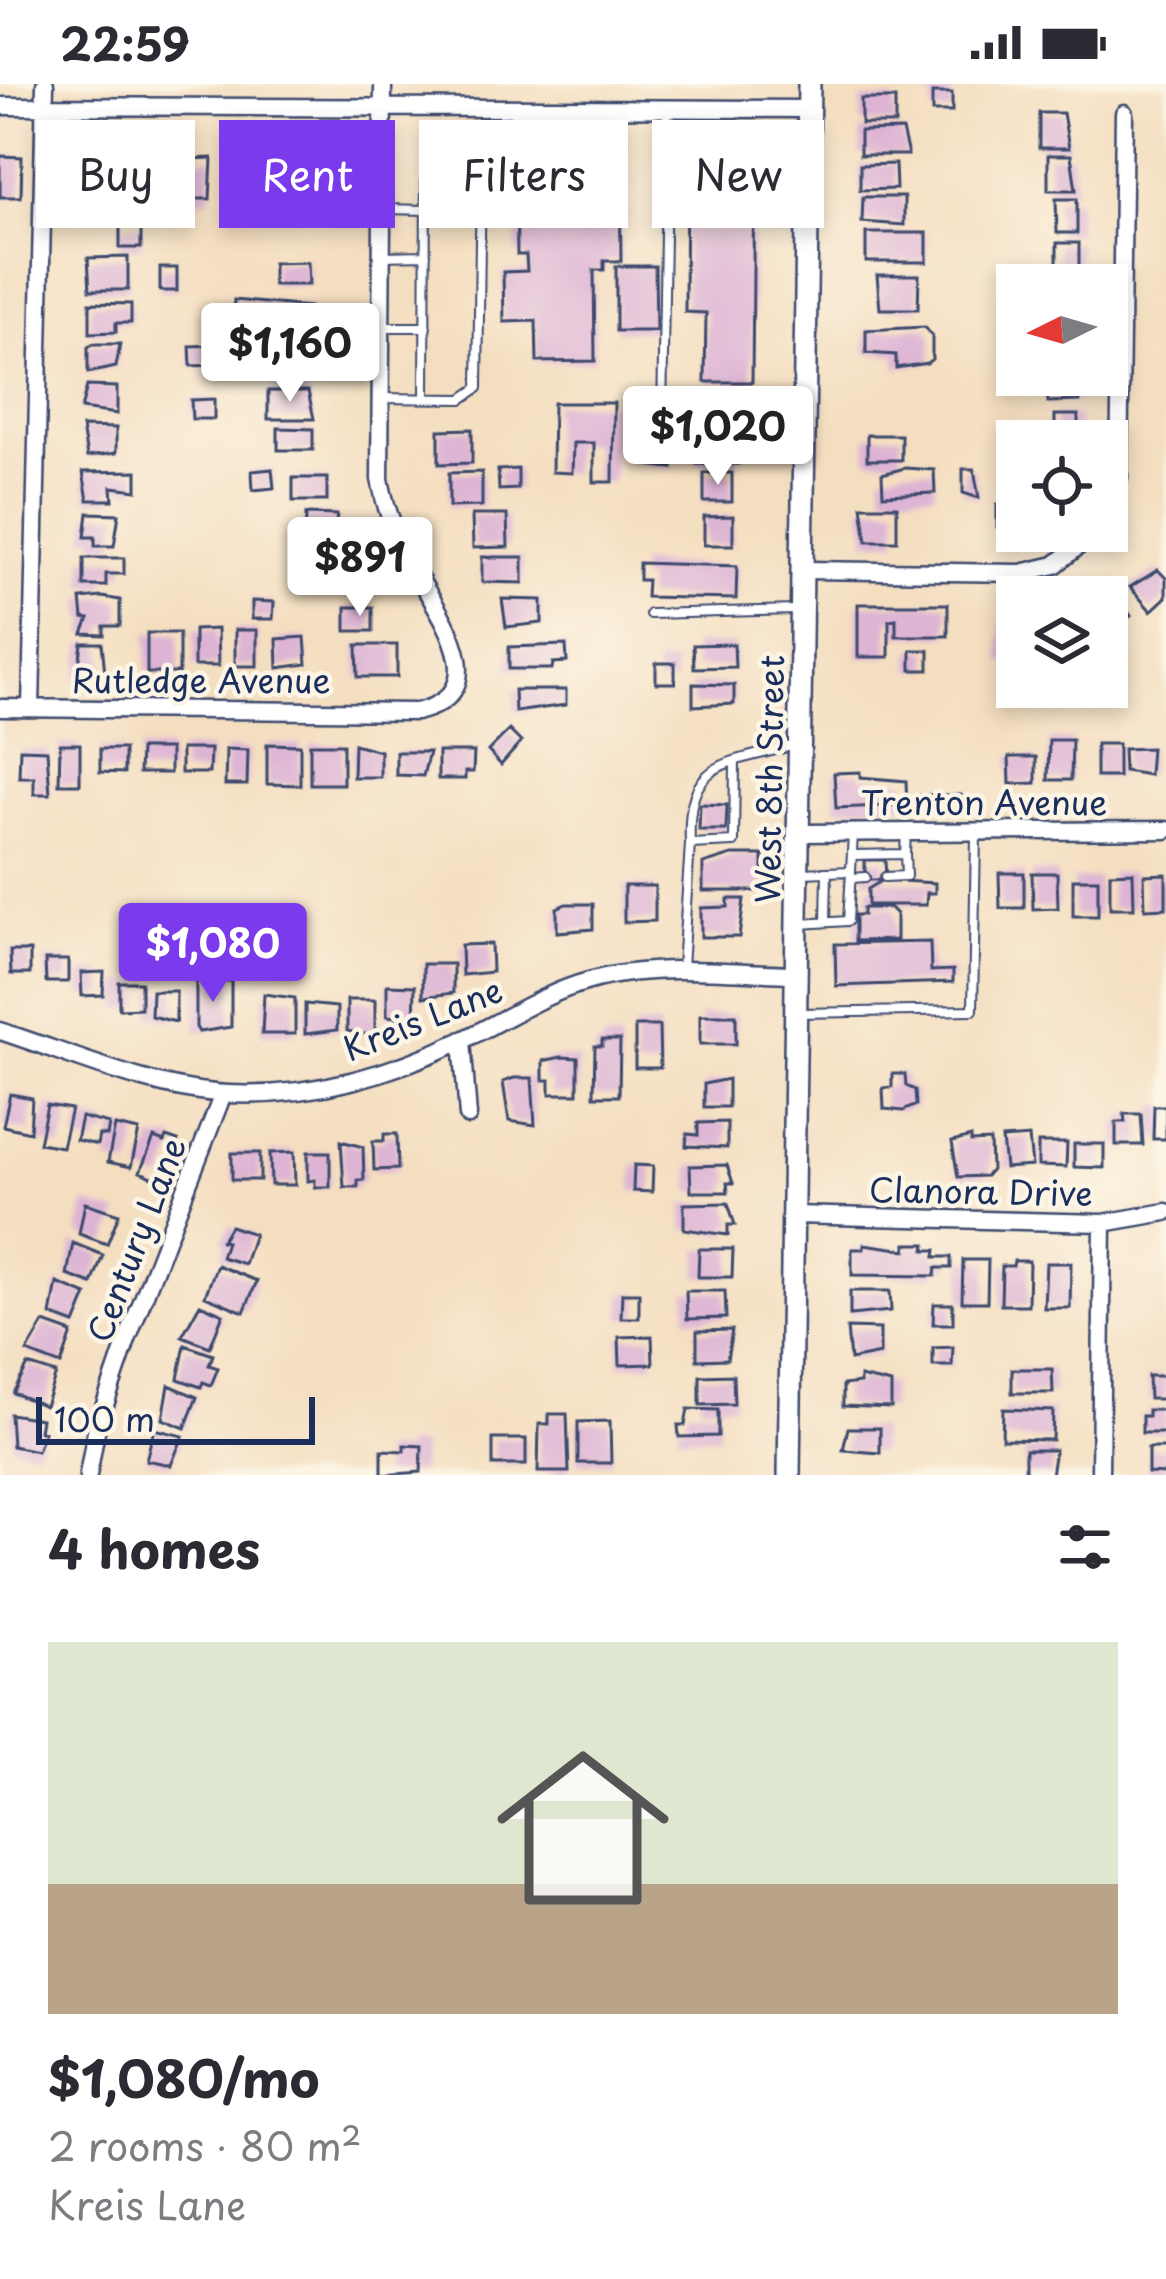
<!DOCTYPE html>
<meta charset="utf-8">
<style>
body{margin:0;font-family:"Playpen Sans",sans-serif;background:#f7f7f7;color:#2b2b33;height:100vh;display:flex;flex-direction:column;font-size:45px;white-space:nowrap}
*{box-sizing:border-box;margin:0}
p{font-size:39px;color:#7c7c81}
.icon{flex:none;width:66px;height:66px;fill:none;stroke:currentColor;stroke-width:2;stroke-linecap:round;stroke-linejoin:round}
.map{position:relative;height:1391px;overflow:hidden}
.panel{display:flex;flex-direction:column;background:#fff;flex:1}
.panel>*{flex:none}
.top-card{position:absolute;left:36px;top:36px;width:1095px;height:108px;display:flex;gap:24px}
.needle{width:78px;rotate:265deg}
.fabs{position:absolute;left:996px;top:180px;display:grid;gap:24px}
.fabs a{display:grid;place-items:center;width:132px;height:132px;border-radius:0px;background:#fff;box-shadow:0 6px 18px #0003;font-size:60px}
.scale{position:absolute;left:36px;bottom:30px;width:279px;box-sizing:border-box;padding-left:12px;border:6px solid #1b2f5e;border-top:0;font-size:33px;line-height:42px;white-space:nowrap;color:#1b2f5e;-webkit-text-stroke:9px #fcf5e5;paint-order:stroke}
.price{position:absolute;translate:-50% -102px;padding:0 27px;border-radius:12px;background:#fff;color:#222;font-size:39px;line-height:78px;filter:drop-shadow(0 3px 6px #0008)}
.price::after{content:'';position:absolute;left:50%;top:72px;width:36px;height:27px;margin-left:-18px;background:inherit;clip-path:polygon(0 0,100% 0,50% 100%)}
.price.selected{background:#7c3aed;color:#fff}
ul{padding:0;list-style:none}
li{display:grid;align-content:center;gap:24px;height:636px;padding:0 48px}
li+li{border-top:3px solid #e1e1e2}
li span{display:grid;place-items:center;height:372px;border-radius:0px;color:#555}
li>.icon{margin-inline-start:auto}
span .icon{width:216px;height:216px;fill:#fffc;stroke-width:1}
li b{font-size:51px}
h2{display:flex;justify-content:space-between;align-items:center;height:144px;padding:0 48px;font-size:51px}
.chip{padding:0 42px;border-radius:0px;background:#fff;box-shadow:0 6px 18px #0003;font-size:42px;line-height:108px}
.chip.selected{background:#7c3aed;color:#fff}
.status{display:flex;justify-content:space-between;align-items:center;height:84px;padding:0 60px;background:#fff;direction:ltr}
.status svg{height:33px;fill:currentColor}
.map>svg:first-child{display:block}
.building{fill:#ddb4d4}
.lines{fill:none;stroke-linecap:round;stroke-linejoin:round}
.service-casing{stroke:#3c496d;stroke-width:12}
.minor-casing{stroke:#3c496d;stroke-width:21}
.tertiary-casing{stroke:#3c496d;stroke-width:26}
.service{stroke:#fff;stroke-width:8}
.minor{stroke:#fff;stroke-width:16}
.tertiary{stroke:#fff;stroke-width:21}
.labels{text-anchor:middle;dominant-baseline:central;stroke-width:9;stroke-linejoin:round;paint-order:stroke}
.street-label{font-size:33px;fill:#1b2f5e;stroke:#fcf5e5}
</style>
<div class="status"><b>22:59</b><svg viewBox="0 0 49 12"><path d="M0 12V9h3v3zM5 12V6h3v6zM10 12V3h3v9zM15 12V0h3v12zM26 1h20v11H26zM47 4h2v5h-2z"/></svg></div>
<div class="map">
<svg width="1166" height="1391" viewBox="0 0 1166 1391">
<rect width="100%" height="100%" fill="#fcf5e5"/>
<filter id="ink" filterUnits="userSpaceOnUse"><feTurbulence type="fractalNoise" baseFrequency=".00833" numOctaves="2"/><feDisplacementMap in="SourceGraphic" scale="24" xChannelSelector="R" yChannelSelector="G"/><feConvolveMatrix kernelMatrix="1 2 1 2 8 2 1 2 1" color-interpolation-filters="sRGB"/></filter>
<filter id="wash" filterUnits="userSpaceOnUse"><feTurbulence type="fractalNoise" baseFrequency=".004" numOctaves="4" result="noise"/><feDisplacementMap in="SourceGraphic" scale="48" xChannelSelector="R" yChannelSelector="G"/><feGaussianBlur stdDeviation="2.7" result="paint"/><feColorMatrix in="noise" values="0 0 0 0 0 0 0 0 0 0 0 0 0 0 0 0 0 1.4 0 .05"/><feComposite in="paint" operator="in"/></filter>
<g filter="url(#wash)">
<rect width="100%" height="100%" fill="#f4dec0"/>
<g id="blocks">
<!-- building -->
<path class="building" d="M 932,9 L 952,9 L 952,28 L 932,28 Z
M 861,15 L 895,15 L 895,40 L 861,40 Z
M 1039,29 L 1063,29 L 1069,64 L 1039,64 Z
M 902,46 L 908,71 L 860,71 L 860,47 Z
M 64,71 L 102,71 L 103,113 L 85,113 L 85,122 L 65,122 Z
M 291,71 L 291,78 L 302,78 L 301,116 L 274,109 L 276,72 Z
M 1048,71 L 1071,71 L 1076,106 L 1048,106 Z
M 0,72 L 22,73 L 21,113 L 0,113 Z
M 322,73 L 344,74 L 345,111 L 321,110 Z
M 212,74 L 210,115 L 191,115 L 187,75 Z
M 686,74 L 754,75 L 752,298 L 705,298 L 706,229 L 685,228 Z
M 234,75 L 257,75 L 257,112 L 232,112 Z
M 151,76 L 175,76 L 172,123 L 157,123 Z
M 107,77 L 126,77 L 127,106 L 108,107 Z
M 895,80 L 896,105 L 860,106 L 860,81 Z
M 620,83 L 621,177 L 604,177 L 604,186 L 594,186 L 595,277 L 537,278 L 536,237 L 504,238 L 503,188 L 527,187 L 526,171 L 517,171 L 516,84 Z
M 863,113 L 904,113 L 904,141 L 862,138 Z
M 1056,115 L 1077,115 L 1077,149 L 1057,149 Z
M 120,142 L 141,142 L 141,164 L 120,164 Z
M 866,149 L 927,149 L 927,178 L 866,178 Z
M 1057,159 L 1079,159 L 1079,189 L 1057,189 Z
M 128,173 L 128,206 L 90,206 L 88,174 Z
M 308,178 L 309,201 L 273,201 L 273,179 Z
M 616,182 L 655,182 L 656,247 L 616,247 Z
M 160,184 L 177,184 L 177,207 L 160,207 Z
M 877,191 L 919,191 L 918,225 L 880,225 Z
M 234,216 L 309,223 L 314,250 L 271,250 L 271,235 L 233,235 Z
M 90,219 L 131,220 L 131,239 L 116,239 L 116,248 L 90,249 Z
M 925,243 L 932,252 L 932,275 L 927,279 L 896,284 L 896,271 L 866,269 L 866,246 Z
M 93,260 L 120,260 L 116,283 L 88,289 L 88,263 Z
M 216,261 L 216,281 L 191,282 L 190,262 Z
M 307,263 L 314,291 L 269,291 L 268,264 Z
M 1055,291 L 1080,291 L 1080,317 L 1048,318 L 1047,306 L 1056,306 Z
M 87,302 L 117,303 L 117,330 L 81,325 Z
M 268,307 L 308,307 L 314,335 L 268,335 Z
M 214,315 L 214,335 L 192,335 L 191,316 Z
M 553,319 L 614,319 L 613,398 L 594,398 L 594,359 L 573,359 L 572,389 L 552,388 Z
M 1055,331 L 1078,331 L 1078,357 L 1055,357 Z
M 82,343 L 116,344 L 116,369 L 87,373 Z
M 278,344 L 313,345 L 313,366 L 278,366 Z
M 472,345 L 472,379 L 439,380 L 439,346 Z
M 697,347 L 738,347 L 738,380 L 697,380 Z
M 867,351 L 901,351 L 901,376 L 867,376 Z
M 672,366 L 673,384 L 645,381 L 645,368 Z
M 905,384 L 934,386 L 935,409 L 883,411 L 882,390 Z
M 272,385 L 274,404 L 253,406 L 252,387 Z
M 518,385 L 518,405 L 499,406 L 498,386 Z
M 963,385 L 974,385 L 979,414 L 963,409 Z
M 137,387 L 137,406 L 112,403 L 113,416 L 88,416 L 83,388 Z
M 482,388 L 482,422 L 449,423 L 449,389 Z
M 704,389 L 732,389 L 732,418 L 704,418 Z
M 293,394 L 327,394 L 327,417 L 293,417 Z
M 997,420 L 1017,420 L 1017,443 L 997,443 Z
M 862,422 L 897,422 L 897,457 L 867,457 Z
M 88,429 L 119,430 L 114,462 L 95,462 L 95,453 L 85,453 Z
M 306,430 L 337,431 L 331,465 L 305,465 Z
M 472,431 L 507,431 L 508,463 L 473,464 Z
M 733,432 L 733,461 L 704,461 L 704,433 Z
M 482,473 L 523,473 L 523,499 L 482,498 Z
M 84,474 L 124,474 L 124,490 L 106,490 L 106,502 L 84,502 Z
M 347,479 L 347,503 L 320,503 L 321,480 Z
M 639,479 L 737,482 L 736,515 L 646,513 L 647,496 L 639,496 Z
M 1158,486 L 1166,494 L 1166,513 L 1151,527 L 1130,503 Z
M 102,513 L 120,516 L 120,542 L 104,542 L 104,551 L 83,550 L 89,535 L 83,534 L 81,515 Z
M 1118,514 L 1131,532 L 1109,548 L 1107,521 Z
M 502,515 L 542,516 L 542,539 L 506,543 Z
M 252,517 L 274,518 L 273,535 L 252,535 Z
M 858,520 L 948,520 L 948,552 L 896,552 L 896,535 L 889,536 L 889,573 L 858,573 Z
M 346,523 L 373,523 L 373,547 L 346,547 Z
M 1001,533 L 1017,537 L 1017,577 L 1000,577 Z
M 217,545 L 218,582 L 194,582 L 194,546 Z
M 235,546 L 257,546 L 257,582 L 235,582 Z
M 147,549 L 179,549 L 179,589 L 147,589 Z
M 305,553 L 307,580 L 278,584 L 277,555 Z
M 82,559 L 102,559 L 106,599 L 77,598 Z
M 734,560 L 735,583 L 694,584 L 693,561 Z
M 357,561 L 397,561 L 397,593 L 358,593 Z
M 566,561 L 567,578 L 553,579 L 552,585 L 509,585 L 509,563 Z
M 911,566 L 929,566 L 929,586 L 911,586 Z
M 656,579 L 675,579 L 675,599 L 656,599 Z
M 693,600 L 734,601 L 734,620 L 693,622 Z
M 514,606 L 566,606 L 566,621 L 515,628 Z
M 509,646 L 521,658 L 501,681 L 488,667 Z
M 1049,656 L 1072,656 L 1071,696 L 1048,696 Z
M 60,660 L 80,660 L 80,700 L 59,700 Z
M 267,660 L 300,661 L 300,701 L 267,700 Z
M 310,660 L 343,660 L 343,700 L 310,700 Z
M 354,660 L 380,667 L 380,693 L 353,693 Z
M 1096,660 L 1118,660 L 1118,693 L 1096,693 Z
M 1151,664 L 1149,691 L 1124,687 L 1123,665 Z
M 20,665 L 47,666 L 50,710 L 34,710 L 34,693 L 19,693 Z
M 100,665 L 124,665 L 124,689 L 100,688 Z
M 140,665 L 170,665 L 170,689 L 139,689 Z
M 181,665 L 210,665 L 209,689 L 181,689 Z
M 226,665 L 248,666 L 247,701 L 225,701 Z
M 396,668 L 429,668 L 423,692 L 396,691 Z
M 438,668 L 474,668 L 473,688 L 465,688 L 465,695 L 438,695 Z
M 1009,673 L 1036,673 L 1036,699 L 1010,700 Z
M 860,688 L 860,693 L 906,697 L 907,721 L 836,724 L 834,689 Z
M 920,711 L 961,711 L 961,721 L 920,721 Z
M 700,720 L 727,721 L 726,746 L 699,746 Z
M 732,771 L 763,771 L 763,807 L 703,807 L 703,780 Z
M 865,776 L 885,776 L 886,796 L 865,796 Z
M 1133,788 L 1134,824 L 1110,824 L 1110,789 Z
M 999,789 L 1024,789 L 1024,824 L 1000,824 Z
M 1032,789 L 1057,789 L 1058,824 L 1033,825 Z
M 1166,790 L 1166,824 L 1145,825 L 1144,791 Z
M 1073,795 L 1098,795 L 1098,832 L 1073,832 Z
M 883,796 L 935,799 L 935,809 L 927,809 L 926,821 L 868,821 L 868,805 Z
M 624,802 L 655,802 L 655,837 L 624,838 Z
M 728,815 L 744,815 L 739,853 L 701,853 L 701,824 L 728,823 Z
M 566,820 L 593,820 L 593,845 L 557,848 L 557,824 Z
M 863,824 L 890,824 L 896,830 L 896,856 L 855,857 L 855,831 L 863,831 Z
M 930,858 L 931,887 L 953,886 L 953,898 L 836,902 L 835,860 Z
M 491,860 L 492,888 L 462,891 L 461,861 Z
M 10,867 L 30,867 L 30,890 L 11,890 Z
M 45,876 L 68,876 L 68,898 L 46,898 Z
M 423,880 L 453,880 L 453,909 L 423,913 Z
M 104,888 L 103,911 L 82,912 L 81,889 Z
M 196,897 L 231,897 L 231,943 L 199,948 L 196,943 Z
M 119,898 L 141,898 L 141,924 L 119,925 Z
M 387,901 L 415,902 L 414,935 L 387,932 Z
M 152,907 L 176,907 L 176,938 L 151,932 Z
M 264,910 L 295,914 L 295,950 L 262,950 Z
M 347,916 L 375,916 L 375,952 L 347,947 Z
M 305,920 L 337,923 L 337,946 L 305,950 Z
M 700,931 L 736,931 L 736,960 L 700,960 Z
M 635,942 L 659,942 L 660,984 L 635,984 Z
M 602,956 L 620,956 L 619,1012 L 594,1012 L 595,962 L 602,962 Z
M 561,973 L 578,974 L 578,1010 L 550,1010 L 550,996 L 543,996 L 543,977 Z
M 892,990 L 905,990 L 906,1002 L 915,1006 L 916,1021 L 903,1027 L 884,1025 L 883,1004 L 892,1003 Z
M 514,994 L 532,994 L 535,1041 L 509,1037 L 503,998 Z
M 728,995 L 728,1023 L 704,1023 L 704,1000 Z
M 10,1010 L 32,1014 L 30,1048 L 3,1042 Z
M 47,1021 L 71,1025 L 62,1063 L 39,1059 Z
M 1154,1022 L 1166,1022 L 1166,1055 L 1153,1055 Z
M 1124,1030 L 1141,1030 L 1143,1061 L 1116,1061 L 1116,1038 L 1125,1038 Z
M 81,1033 L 109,1040 L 107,1052 L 99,1051 L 97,1061 L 76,1056 Z
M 727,1038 L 727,1064 L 686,1062 L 687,1050 L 698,1051 L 698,1039 Z
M 115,1042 L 139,1047 L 131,1083 L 108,1078 Z
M 384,1050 L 397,1050 L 398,1085 L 374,1086 L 373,1057 L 384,1057 Z
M 166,1053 L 178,1057 L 162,1097 L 140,1088 L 154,1054 L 164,1058 Z
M 971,1053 L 971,1058 L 990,1057 L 991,1086 L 986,1092 L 958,1093 L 952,1058 Z
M 1029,1053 L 1032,1082 L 1005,1084 L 1002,1055 Z
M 341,1057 L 363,1063 L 364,1096 L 358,1096 L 358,1103 L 344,1103 Z
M 1038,1059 L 1067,1059 L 1066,1083 L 1038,1082 Z
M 1074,1060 L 1104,1060 L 1104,1084 L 1074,1083 Z
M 294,1068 L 295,1101 L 271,1101 L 270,1069 Z
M 308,1068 L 330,1068 L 330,1103 L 315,1103 L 315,1096 L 308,1097 Z
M 232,1069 L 260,1069 L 260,1096 L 232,1096 Z
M 634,1081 L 653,1082 L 652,1108 L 633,1107 Z
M 727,1081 L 733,1099 L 727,1099 L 728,1108 L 691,1108 L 690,1082 Z
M 85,1119 L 119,1130 L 107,1160 L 79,1150 Z
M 728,1119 L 735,1141 L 728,1141 L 728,1151 L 684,1145 L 684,1120 Z
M 230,1142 L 254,1150 L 244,1180 L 221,1173 L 226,1158 L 221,1157 Z
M 73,1159 L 103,1171 L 92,1200 L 67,1191 Z
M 864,1160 L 906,1166 L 906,1160 L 926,1160 L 925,1166 L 936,1166 L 935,1173 L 951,1173 L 951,1184 L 936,1184 L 935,1192 L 852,1191 L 852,1165 L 864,1165 Z
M 699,1165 L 733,1165 L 732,1193 L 698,1193 Z
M 963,1176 L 988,1176 L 987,1218 L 962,1218 Z
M 1014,1177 L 1029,1177 L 1028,1221 L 1001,1221 L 1002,1182 L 1013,1182 Z
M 1046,1179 L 1071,1179 L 1070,1224 L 1044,1224 Z
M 217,1181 L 257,1197 L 244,1228 L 205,1212 Z
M 57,1199 L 87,1211 L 75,1240 L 51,1231 Z
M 686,1207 L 725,1207 L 726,1234 L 687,1235 Z
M 850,1207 L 890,1207 L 891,1227 L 850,1231 Z
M 622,1209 L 639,1209 L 639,1234 L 621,1234 Z
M 200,1220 L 223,1230 L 210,1263 L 182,1252 Z
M 934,1220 L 953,1220 L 953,1240 L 933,1240 Z
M 44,1239 L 72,1249 L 61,1281 L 27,1268 Z
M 847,1244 L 880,1245 L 880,1270 L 850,1276 Z
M 732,1246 L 727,1275 L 697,1276 L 697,1247 Z
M 652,1252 L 653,1280 L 620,1281 L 619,1253 Z
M 185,1261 L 213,1271 L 209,1281 L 218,1284 L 211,1301 L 203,1298 L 201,1303 L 178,1295 Z
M 953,1263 L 952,1282 L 933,1282 L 933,1264 Z
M 28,1281 L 56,1290 L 45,1322 L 13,1309 Z
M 1012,1285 L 1052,1285 L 1053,1309 L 1012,1309 Z
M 733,1291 L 734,1320 L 700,1321 L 700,1292 Z
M 1148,1292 L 1166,1292 L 1166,1315 L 1149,1315 Z
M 860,1293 L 891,1300 L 891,1324 L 843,1322 L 843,1301 L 860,1299 Z
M 169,1301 L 197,1313 L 185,1344 L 163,1335 Z
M 688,1325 L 718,1326 L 718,1352 L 679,1353 L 678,1341 L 685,1341 Z
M 1003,1325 L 1053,1327 L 1052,1356 L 1002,1355 Z
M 1148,1326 L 1166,1326 L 1166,1349 L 1142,1349 L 1142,1332 L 1148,1332 Z
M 10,1330 L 41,1335 L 39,1347 L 44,1348 L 37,1367 L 12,1362 Z
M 549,1330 L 567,1330 L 569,1388 L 538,1388 L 539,1340 L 549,1340 Z
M 610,1337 L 611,1379 L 578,1379 L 578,1338 Z
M 848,1344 L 880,1344 L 880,1369 L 843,1366 Z
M 154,1345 L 183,1352 L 171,1381 L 146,1376 Z
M 493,1355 L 526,1355 L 526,1381 L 493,1381 Z
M 404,1361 L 422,1362 L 421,1388 L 382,1391 L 382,1366 L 404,1367 Z
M 1148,1364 L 1166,1364 L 1166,1390 L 1148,1389 Z
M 1025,1366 L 1055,1366 L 1051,1391 L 1025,1391 Z"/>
</g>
</g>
<g filter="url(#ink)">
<use href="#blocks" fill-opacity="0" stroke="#3c496d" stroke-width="3"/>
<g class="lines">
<!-- service casing -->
<g class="service-casing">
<path id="service" d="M 667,26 L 662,334 L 801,334
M 386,125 L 426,126
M 381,172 L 426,171
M 379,243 L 426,243
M 378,314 L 462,315 L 478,304 L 481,82 L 472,71 L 433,73 L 426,92 L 425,314
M 650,530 L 797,526
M 735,678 L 734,758 L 690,760 C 686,674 724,681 795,661
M 852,771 L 905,770 L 906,748
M 802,789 L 851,787 L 853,749
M 885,793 L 906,792 L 905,770
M 853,794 L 865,793
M 826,838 L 827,788
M 800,840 L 848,837 L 851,787
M 682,884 L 690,760
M 798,929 L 973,926 L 976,750"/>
</g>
<!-- minor casing -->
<g class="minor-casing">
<path id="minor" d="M 0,22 L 809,25
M 1107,432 L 1119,393 L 1124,29
M 805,486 L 1021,489 L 1055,481 L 1097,447
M 0,624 L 416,628 C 506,607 430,518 408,475 C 395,450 385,423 380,395 L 383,0
M 31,624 L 45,0
M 802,749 L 1166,746
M 0,947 C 72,970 151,1006 228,1010 C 310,1014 392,990 465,955 C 506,935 545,909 589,897 C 654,878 731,889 798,890
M 462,956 L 468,1032
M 794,1131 L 1103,1139 L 1166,1128
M 88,1391 L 96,1347 L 127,1256 L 223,1010
M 1100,1391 L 1103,1139"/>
</g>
<!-- tertiary casing -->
<g class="tertiary-casing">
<path id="tertiary" d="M 789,1391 L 809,0"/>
</g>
<!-- service -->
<use href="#service" class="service"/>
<!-- minor -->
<use href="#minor" class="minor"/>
<!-- tertiary -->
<use href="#tertiary" class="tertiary"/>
</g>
</g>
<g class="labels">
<!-- street labels -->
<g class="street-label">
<text x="201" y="595">Rutledge Avenue</text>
<text transform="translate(768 695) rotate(-89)">West 8th Street</text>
<text x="984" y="717">Trenton Avenue</text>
<text transform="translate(422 934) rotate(-22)">Kreis Lane</text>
<text transform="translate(981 1106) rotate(1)">Clanora Drive</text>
<text transform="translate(135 1155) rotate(-69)">Century Lane</text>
</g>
</g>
</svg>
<div class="fabs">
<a><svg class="needle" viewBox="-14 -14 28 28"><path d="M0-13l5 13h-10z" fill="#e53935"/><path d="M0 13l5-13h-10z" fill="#7c7c81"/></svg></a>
<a><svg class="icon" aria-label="locate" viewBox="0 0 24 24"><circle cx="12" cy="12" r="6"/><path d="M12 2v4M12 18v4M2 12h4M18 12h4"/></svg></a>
<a><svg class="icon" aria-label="layers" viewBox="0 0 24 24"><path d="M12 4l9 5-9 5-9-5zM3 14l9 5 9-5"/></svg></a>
</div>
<div class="scale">100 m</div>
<b class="price" style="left:290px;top:321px">$1,160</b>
<b class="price" style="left:718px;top:404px">$1,020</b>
<b class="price" style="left:360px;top:535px">$891</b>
<b class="price selected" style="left:213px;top:921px">$1,080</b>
<div class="top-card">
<a class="chip">Buy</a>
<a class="chip selected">Rent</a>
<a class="chip">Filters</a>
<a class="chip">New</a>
</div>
</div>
<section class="panel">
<h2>4 homes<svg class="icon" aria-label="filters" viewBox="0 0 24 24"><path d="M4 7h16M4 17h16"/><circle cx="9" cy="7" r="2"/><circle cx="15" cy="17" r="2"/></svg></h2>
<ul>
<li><span style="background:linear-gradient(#dfe7d0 65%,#b9a48a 0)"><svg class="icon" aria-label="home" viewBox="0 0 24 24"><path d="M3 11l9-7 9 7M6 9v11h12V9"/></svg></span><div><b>$1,080/mo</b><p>2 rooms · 80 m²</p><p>Kreis Lane</p></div></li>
</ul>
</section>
